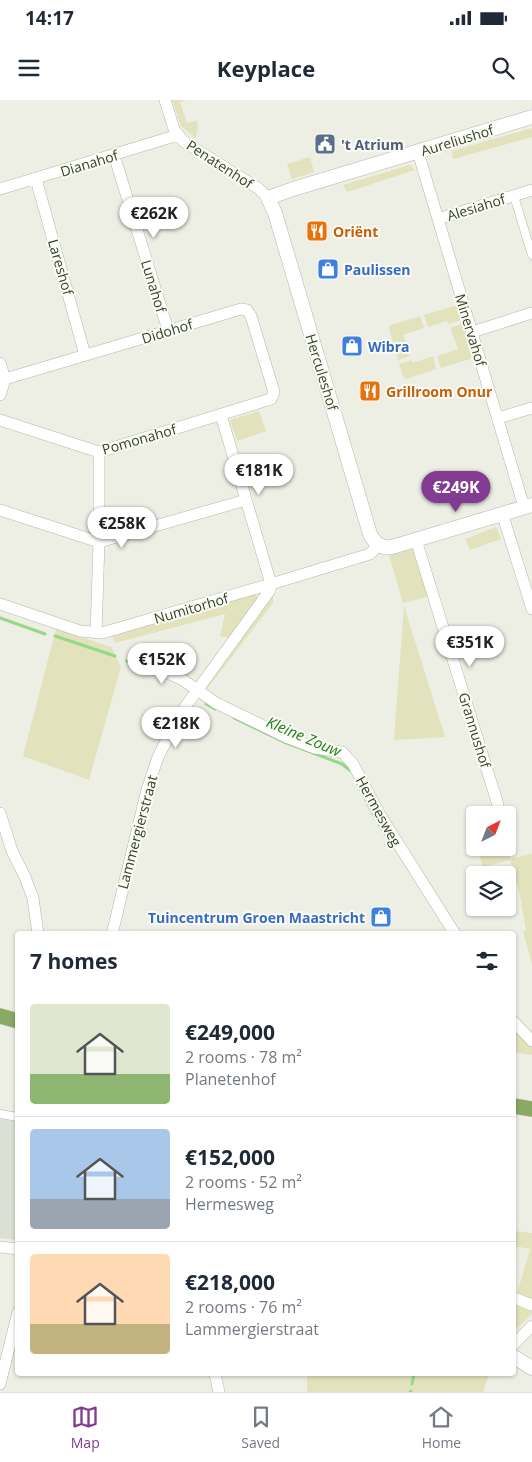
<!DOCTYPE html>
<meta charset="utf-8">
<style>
body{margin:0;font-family:"Open Sans",sans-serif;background:#f6f6f7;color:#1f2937;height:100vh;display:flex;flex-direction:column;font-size:19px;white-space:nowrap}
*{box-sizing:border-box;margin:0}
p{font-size:16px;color:#747a83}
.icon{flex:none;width:28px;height:28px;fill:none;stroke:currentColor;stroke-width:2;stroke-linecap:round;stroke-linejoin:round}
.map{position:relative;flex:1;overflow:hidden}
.side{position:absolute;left:15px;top:831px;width:501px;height:445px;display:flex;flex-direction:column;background:#fff;border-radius:5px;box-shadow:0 1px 4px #0004}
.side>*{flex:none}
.needle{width:32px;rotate:42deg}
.controls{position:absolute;left:466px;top:706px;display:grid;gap:10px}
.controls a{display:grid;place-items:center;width:50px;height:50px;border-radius:5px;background:#fff;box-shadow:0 1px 4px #0004;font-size:25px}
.price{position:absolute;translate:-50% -42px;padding:0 11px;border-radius:18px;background:#fff;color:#222;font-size:16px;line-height:32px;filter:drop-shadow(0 1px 2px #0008)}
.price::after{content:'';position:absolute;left:50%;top:30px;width:15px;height:11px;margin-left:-8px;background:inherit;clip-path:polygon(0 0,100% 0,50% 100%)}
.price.selected{background:#813c91;color:#fff}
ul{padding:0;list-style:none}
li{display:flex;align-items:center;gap:15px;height:125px;padding:0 15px}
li+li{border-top:1px solid #e0e1e3}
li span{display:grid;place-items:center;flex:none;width:140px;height:100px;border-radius:5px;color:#555}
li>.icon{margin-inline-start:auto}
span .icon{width:60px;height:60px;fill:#fffc;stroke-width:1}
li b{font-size:21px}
h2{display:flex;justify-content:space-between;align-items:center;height:60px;padding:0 15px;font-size:21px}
.status{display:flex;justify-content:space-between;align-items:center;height:35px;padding:0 25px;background:#fff;direction:ltr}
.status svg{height:14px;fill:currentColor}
header{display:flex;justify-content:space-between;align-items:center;height:65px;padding:0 15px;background:#fff;font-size:22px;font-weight:700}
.tabs{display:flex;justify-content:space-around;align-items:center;height:70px;border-top:1px solid #e0e1e3;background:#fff;font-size:14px;color:#747a83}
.tabs a{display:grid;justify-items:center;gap:2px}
.tabs .selected{color:#813c91}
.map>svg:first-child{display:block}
.built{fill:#dce0d3}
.green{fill:#e2e2bc}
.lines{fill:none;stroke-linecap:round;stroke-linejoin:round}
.stream{stroke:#93d988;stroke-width:3}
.pedestrian-casing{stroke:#b2b8a7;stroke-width:9}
.minor-casing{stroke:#b2b8a7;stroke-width:12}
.tertiary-casing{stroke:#b2b8a7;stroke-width:15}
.primary-casing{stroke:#c6cbc1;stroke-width:16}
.pedestrian{stroke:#fff;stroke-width:8}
.minor{stroke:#fff;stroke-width:11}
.tertiary{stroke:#fff;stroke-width:14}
.primary{stroke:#8aa965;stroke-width:15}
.labels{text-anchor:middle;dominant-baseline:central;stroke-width:4;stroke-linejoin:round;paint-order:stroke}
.street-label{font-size:14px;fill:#354422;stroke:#fafbf6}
.service-label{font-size:14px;font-weight:bold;fill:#4e5e75;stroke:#fafbf6;text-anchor:start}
.food-label{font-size:14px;font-weight:bold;fill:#c56008;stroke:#fafbf6;text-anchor:start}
.shop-label{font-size:14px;font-weight:bold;fill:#366cbe;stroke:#fafbf6;text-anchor:start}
.water-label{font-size:15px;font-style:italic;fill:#218115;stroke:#fafbf6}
</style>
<div class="status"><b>14:17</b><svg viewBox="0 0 49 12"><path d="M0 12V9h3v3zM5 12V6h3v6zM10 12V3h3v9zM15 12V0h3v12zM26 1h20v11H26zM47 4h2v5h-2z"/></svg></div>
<header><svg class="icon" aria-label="menu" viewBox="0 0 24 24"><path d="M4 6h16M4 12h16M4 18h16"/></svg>Keyplace<svg class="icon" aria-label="search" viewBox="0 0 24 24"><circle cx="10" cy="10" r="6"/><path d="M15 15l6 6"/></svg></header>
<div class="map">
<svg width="532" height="1292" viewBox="0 0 532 1292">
<rect width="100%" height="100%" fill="#edefe5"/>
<!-- built -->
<path class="built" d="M 13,1018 L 17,1018 L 17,1140 L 0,1138 L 0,1019 L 13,1021 Z"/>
<!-- green -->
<path class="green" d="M 172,0 L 187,0 L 180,2 L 187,23 L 197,20 L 198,26 L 196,38 L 181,26 Z
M 532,28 L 532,37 L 453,59 L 452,51 Z
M 310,57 L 314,72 L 292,79 L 287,64 Z
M 410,65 L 415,70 L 347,92 L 343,85 Z
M 454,206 L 458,208 L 461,220 L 448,224 L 447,221 L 428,227 L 424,215 Z
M 420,216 L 424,228 L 403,235 L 410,256 L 398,260 L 389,228 L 391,225 Z
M 462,224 L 472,256 L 470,259 L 441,268 L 437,256 L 458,249 L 450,228 Z
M 433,256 L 436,269 L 406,279 L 403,276 L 399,264 L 412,260 L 413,263 Z
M 259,311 L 266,331 L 237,341 L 230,320 Z
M 496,427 L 501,439 L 470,450 L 465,439 Z
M 415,447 L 430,496 L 403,503 L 389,455 Z
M 255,492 L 258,500 L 229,538 L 220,536 L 225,514 L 115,543 L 111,533 Z
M 273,495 L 273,503 L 207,589 L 208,582 Z
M 404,506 L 445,637 L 394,640 Z
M 56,529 L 111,547 L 121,567 L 89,680 L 23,656 Z
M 477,748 L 507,748 L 510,759 L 532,754 L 532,864 L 523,832 L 526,830 L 520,795 L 510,760 L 483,767 Z
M 514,926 L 532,946 L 532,955 L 514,952 Z
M 514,1131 L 532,1133 L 532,1202 L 517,1194 L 530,1149 L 514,1146 Z
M 514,1201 L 532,1209 L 532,1214 L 514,1231 Z
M 307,1274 L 489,1274 L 483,1292 L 307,1292 Z"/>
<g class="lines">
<!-- stream -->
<path class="stream" d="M 0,518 L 45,534
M 55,536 L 115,556
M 127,561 L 139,566
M 206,604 L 215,609
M 234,618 L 284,642 L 342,664 L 351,671
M 358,685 L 375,717
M 378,722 L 387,737
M 412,1284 L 414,1274
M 410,1292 L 411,1291"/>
<!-- pedestrian casing -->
<g class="pedestrian-casing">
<path id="pedestrian" d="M 514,96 L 532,155
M 0,1014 L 18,1017"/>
</g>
<!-- minor casing -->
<g class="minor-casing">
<path id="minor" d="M 165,0 L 174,29 L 183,41 L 259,89 L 268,98
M 418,52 L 524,407
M 114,55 L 168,230
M 36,79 L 85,255
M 0,89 L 178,35
M 438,119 L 532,90
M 472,232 L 532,213
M 0,263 L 5,279 L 0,295
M 498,318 L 532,308
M 0,320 L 99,352 L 271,299 L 274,292 L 251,216 L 247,210 L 241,209 L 5,279
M 0,410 L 99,442 L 246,400
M 502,413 L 532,509
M 416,440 L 498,705
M 0,504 L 80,531 L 102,533 L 271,484 L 370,454 L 378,445
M 96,533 L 99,442 L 99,352
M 139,560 L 183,580 L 216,603 L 286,637 L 315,648 L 342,652 L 353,664 L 380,715 L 455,834
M 0,713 L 12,751 L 25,777 L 33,798 L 38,834
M 112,834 L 147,690 L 158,657 L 180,614 L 270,490 L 271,484 L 221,315
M 514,922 L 532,941
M 0,1147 L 18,1149
M 514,1198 L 532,1205
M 514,1244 L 532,1226
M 215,1274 L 219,1292
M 0,1284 L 18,1212"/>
</g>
<!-- tertiary casing -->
<g class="tertiary-casing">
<path id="tertiary" d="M 532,17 L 293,89 L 268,98 L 275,113 L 370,434 C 374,443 381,449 392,447 L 532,405
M 514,1257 L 532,1268"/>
</g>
<!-- primary casing -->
<g class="primary-casing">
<path id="primary" d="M 0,916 L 18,921
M 514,1006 L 532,1009"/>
</g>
<!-- pedestrian -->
<use href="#pedestrian" class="pedestrian"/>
<!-- minor -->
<use href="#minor" class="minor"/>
<!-- tertiary -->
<use href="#tertiary" class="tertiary"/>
<!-- primary -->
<use href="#primary" class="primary"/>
</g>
<!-- icons -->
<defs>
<g id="civic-square" transform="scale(1.125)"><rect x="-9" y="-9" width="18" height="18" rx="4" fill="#5c6f8a" stroke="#fafbf6"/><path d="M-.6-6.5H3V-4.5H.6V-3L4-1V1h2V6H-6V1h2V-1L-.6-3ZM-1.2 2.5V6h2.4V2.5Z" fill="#fff"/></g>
<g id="restaurant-square" transform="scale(1.125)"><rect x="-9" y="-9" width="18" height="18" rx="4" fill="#e8710a" stroke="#fafbf6"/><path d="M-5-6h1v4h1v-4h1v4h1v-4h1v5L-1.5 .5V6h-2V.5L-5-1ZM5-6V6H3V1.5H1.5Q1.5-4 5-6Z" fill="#fff"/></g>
<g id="shop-square" transform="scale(1.125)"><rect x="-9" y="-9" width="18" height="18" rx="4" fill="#3f7fe0" stroke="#fafbf6"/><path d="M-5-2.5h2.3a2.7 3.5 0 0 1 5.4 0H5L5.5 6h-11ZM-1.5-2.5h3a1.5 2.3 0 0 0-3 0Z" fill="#fff"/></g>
</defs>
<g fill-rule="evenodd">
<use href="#civic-square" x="325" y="44"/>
<use href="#restaurant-square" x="317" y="131"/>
<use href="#shop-square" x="328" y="169"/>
<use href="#shop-square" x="352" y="246"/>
<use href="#restaurant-square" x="370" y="291"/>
<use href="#shop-square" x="381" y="817"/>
</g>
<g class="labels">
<!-- street labels -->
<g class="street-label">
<text transform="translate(457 40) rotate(-17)">Aureliushof</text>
<text transform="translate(89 63) rotate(-17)">Dianahof</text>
<text transform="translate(220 64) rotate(33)">Penatenhof</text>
<text transform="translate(476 107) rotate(-17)">Alesiahof</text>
<text transform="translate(61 167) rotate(74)">Lareshof</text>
<text transform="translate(154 186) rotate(73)">Lunahof</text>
<text transform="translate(471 230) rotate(73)">Minervahof</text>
<text transform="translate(167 231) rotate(-17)">Didohof</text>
<text transform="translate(322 272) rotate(73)">Herculeshof</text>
<text transform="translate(139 339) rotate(-16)">Pomonahof</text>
<text transform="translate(191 508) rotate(-16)">Numitorhof</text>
<text transform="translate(475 630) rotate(73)">Grannushof</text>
<text transform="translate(379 711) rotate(61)">Hermesweg</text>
<text transform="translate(137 732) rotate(-75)">Lammergierstraat</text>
</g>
<!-- service labels -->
<g class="service-label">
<text x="341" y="44">'t Atrium</text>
</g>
<!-- food labels -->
<g class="food-label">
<text x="333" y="131">Oriënt</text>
<text x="386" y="291">Grillroom Onur</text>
</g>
<!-- shop labels -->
<g class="shop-label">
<text x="344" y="169">Paulissen</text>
<text x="368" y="246">Wibra</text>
<text x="365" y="817" text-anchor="end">Tuincentrum Groen Maastricht</text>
</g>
<!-- water labels -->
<g class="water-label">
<text transform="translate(304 636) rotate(23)">Kleine Zouw</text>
</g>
</g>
</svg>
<div class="controls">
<a><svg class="needle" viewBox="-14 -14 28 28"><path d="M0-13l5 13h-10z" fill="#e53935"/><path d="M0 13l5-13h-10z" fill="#747a83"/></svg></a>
<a><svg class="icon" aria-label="layers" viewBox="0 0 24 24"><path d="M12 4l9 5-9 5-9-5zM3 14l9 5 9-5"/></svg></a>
</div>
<b class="price" style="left:154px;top:139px">€262K</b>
<b class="price" style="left:259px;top:396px">€181K</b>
<b class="price selected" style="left:456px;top:413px">€249K</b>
<b class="price" style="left:122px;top:449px">€258K</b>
<b class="price" style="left:470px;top:568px">€351K</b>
<b class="price" style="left:162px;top:585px">€152K</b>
<b class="price" style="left:176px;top:649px">€218K</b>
<section class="side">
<h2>7 homes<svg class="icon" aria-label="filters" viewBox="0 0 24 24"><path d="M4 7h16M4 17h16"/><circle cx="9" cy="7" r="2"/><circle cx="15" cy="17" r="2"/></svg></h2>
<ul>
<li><span style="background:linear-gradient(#dfe7d0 70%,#8fb573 0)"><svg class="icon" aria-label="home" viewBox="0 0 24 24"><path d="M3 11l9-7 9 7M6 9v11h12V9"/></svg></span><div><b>€249,000</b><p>2 rooms · 78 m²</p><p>Planetenhof</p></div></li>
<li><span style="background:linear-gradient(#a9c7e8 70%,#9aa5b1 0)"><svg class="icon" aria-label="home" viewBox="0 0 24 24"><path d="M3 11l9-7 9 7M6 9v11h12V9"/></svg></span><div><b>€152,000</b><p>2 rooms · 52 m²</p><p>Hermesweg</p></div></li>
<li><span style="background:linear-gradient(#ffd9b3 70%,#c2b280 0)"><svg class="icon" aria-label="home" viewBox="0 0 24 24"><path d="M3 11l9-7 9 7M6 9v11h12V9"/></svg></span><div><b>€218,000</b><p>2 rooms · 76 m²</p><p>Lammergierstraat</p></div></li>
</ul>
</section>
</div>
<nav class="tabs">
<a class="selected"><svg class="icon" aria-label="map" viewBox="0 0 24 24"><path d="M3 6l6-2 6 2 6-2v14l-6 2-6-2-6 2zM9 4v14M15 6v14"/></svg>Map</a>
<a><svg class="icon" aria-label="saved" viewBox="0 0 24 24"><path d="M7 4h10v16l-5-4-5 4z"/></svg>Saved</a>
<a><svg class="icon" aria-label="home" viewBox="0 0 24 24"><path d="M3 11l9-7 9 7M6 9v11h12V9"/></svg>Home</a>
</nav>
